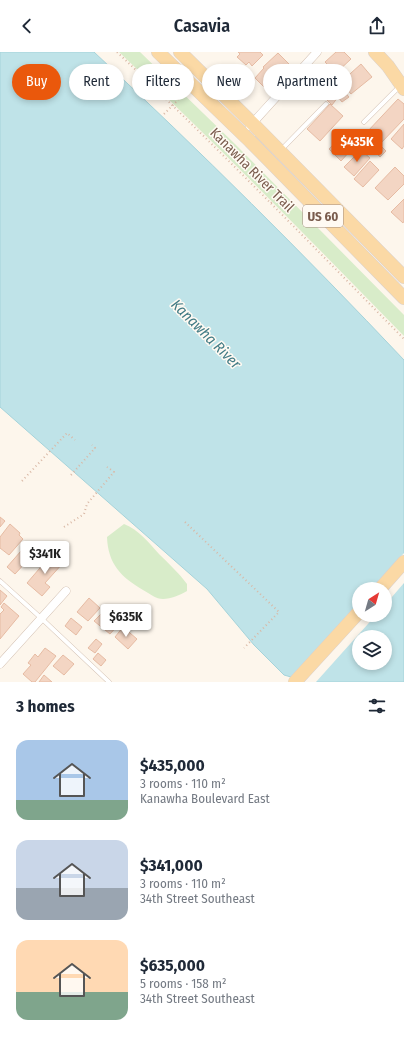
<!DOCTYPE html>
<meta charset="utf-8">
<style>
body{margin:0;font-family:"Fira Sans Condensed",sans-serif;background:#f2f2f3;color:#1f2937;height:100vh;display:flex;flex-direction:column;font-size:15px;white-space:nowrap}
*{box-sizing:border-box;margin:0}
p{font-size:13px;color:#747a83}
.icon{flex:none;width:22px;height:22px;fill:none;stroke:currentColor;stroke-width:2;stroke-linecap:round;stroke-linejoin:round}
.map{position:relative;height:630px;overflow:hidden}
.drawer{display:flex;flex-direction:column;background:#fff;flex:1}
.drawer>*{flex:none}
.hud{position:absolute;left:12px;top:12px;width:380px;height:36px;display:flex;gap:8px}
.needle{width:26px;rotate:37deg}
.tools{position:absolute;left:352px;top:530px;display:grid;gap:8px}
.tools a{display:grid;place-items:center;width:40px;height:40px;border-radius:50%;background:#fff;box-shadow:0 2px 6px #0003;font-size:20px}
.price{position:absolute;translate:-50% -34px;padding:0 9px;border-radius:4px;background:#fff;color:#222;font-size:13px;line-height:26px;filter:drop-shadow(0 1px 2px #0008)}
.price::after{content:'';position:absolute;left:50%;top:24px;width:12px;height:9px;margin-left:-6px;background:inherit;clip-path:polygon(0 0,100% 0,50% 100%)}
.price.active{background:#ea580c;color:#fff}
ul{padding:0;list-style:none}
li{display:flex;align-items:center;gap:12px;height:100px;padding:0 16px}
li span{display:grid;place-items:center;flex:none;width:112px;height:80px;border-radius:12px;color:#555}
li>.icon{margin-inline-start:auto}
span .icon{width:48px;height:48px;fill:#fffc;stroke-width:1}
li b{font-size:17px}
h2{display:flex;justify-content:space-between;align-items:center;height:48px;padding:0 16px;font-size:17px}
.pill{padding:0 14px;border-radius:18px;background:#fff;box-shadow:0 2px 6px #0003;font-size:14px;line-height:36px}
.pill.active{background:#ea580c;color:#fff}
header{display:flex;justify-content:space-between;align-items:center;height:52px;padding:0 16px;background:#fff;font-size:18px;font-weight:600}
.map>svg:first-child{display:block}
.green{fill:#d8ecc9}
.water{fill:#bfe3e8;stroke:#a5d3da;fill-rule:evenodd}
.pier{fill:#fdf6ec}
.building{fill:#f3d5c3;stroke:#e6bba3}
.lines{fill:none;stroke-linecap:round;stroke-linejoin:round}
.service-casing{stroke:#d1beb0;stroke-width:5}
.minor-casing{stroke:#d1beb0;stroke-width:9}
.primary-casing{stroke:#dad1cd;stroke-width:14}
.path{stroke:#d9b8a5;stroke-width:2;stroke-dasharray:1 3;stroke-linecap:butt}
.service{stroke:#fff;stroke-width:4}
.minor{stroke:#fff;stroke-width:8}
.primary{stroke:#fbd9a5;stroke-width:13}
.labels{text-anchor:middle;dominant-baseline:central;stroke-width:3;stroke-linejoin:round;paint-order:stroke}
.shield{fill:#fffaf3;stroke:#a28b7f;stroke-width:1}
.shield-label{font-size:13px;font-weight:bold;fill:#7a5c4d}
.street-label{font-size:14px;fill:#7a5c4d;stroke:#fffaf3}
.water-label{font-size:15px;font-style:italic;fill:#437c86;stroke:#fffaf3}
</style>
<header><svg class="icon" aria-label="back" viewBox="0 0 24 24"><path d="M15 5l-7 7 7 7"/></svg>Casavia<svg class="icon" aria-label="share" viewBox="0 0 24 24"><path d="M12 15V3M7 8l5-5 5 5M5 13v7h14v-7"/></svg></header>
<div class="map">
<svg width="404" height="630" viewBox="0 0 404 630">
<rect width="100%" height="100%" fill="#fdf6ec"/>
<!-- green -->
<path class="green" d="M 119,0 L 140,0 L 235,92 L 404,263 L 404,284 C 310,188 217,92 119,0 Z
M 124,472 C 139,478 148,490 159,502 C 169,512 179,521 187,532 L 187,539 C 180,543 171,547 163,547 C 156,547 150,542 143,538 C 121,525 108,512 107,485 Z"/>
<!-- water -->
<path class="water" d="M 0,0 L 94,0 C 200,99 304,202 404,308 L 404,630 L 296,630 L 291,625 L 284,623 L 254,593 L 207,537 L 0,355 ZM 359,537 L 385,537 L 385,563 L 359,563 ZM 359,585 L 385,585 L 385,611 L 359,611 Z"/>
<!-- pier -->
<path class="pier" d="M 404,501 L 404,531 L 385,553 L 385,537 L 372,537 Z
M 359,551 L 359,563 L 376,563 L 316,630 L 296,630 L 291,625 Z"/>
<!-- building -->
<path class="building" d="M 238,0 L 260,0 L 263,3 L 252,14 L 249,10 L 246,13 L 237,5 L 240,2 Z
M 336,0 L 344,0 L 351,7 L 336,21 L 325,10 Z
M 278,1 L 291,14 L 279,26 L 281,28 L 269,40 L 255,26 L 264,16 L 263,15 Z
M 361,12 L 372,25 L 351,42 L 341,30 Z
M 325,14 L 335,25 L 333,27 L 349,45 L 342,50 L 338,45 L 332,53 L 327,48 L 333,40 L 317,22 Z
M 398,47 L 404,52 L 404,67 L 380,92 L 367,80 Z
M 330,52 L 343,64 L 320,89 L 307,77 Z
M 404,72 L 404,94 L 402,97 L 391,87 Z
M 348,77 L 360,88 L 341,109 L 329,97 Z
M 378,91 L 386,99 L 380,105 L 373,97 Z
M 361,98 L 370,106 L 354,124 L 344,115 Z
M 370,109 L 379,118 L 363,135 L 354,127 Z
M 395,115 L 404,124 L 404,132 L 388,148 L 375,136 Z
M 404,147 L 404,169 L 403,171 L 391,160 Z
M 0,465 L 5,469 L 0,475 Z
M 10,472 L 20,481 L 19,483 L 23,487 L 9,503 L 0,496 L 0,485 Z
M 28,491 L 42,502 L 32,513 L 27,509 L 15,522 L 7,515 Z
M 52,502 L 63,511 L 45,531 L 50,535 L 42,544 L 27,531 Z
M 0,538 L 7,544 L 0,553 Z
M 89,546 L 100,556 L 88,569 L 77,560 Z
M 4,551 L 19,564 L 0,587 L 0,562 L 4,558 L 1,555 Z
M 104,559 L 119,572 L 110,582 L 94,569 Z
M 71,566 L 82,575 L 76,583 L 65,574 Z
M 123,575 L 137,587 L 128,597 L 115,585 Z
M 96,587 L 102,592 L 95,601 L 88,596 Z
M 45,596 L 56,604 L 35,630 L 32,630 L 23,622 L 31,613 L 28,611 L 35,602 L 38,605 Z
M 98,601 L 106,608 L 101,614 L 93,607 Z
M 63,603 L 74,612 L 64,623 L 53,614 Z
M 44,623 L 52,630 L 39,630 Z"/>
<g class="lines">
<!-- service casing -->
<g class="service-casing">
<path id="service" d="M 364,70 L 399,35
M 281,98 L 326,52
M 0,529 L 41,566 L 109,630"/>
</g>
<!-- minor casing -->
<g class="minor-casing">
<path id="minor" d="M 250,74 L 317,0
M 0,612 L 66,539"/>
</g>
<!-- primary casing -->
<g class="primary-casing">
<path id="primary" d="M 158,0 L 250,89 L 404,246
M 180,0 L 252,71 L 404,225
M 375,0 L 388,14 L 404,37
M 380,537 L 404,510
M 295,630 L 359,560"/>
</g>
<!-- path -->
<path class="path" d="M 117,0 C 215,93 309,190 404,287
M 164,62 L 185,41
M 271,151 L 283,140
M 71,423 L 95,396 L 92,393
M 22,429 L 67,381 L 75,388
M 185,470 L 279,560 L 244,596
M 64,475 L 84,462 L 87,452 L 114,420 L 107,415"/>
<!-- service -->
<use href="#service" class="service"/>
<!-- minor -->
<use href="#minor" class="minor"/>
<!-- primary -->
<use href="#primary" class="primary"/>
</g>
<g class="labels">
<!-- shield labels -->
<rect class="shield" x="303" y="153" width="40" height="22" rx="3"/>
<g class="shield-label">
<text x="323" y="164">US 60</text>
</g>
<!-- street labels -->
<g class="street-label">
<text transform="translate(252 118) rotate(45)">Kanawha River Trail</text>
</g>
<!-- water labels -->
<g class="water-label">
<text transform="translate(206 282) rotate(45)">Kanawha River</text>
</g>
</g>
</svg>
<div class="tools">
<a><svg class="needle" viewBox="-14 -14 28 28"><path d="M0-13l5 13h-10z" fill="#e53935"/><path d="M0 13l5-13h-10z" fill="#747a83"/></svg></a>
<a><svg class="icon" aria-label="layers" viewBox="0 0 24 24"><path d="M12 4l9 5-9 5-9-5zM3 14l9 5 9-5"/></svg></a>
</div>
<b class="price active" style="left:357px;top:111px">$435K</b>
<b class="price" style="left:45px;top:523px">$341K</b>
<b class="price" style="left:126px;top:586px">$635K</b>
<div class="hud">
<a class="pill active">Buy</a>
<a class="pill">Rent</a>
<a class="pill">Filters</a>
<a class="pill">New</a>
<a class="pill">Apartment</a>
</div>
</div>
<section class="drawer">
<h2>3 homes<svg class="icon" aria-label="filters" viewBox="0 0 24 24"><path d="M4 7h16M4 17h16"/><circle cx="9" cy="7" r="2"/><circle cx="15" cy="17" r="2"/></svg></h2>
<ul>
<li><span style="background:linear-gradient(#a9c7e8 75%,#7fa58c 0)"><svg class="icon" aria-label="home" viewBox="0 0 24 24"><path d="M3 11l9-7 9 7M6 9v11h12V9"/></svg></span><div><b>$435,000</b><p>3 rooms · 110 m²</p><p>Kanawha Boulevard East</p></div></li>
<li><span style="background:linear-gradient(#c9d6e8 60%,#9aa5b1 0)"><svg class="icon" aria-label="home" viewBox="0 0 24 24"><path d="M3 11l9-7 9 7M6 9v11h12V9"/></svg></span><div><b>$341,000</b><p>3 rooms · 110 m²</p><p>34th Street Southeast</p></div></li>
<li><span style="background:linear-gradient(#ffd9b3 65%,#7fa58c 0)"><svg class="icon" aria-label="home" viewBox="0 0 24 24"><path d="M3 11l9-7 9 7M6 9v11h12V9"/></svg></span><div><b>$635,000</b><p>5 rooms · 158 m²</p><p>34th Street Southeast</p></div></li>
</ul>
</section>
